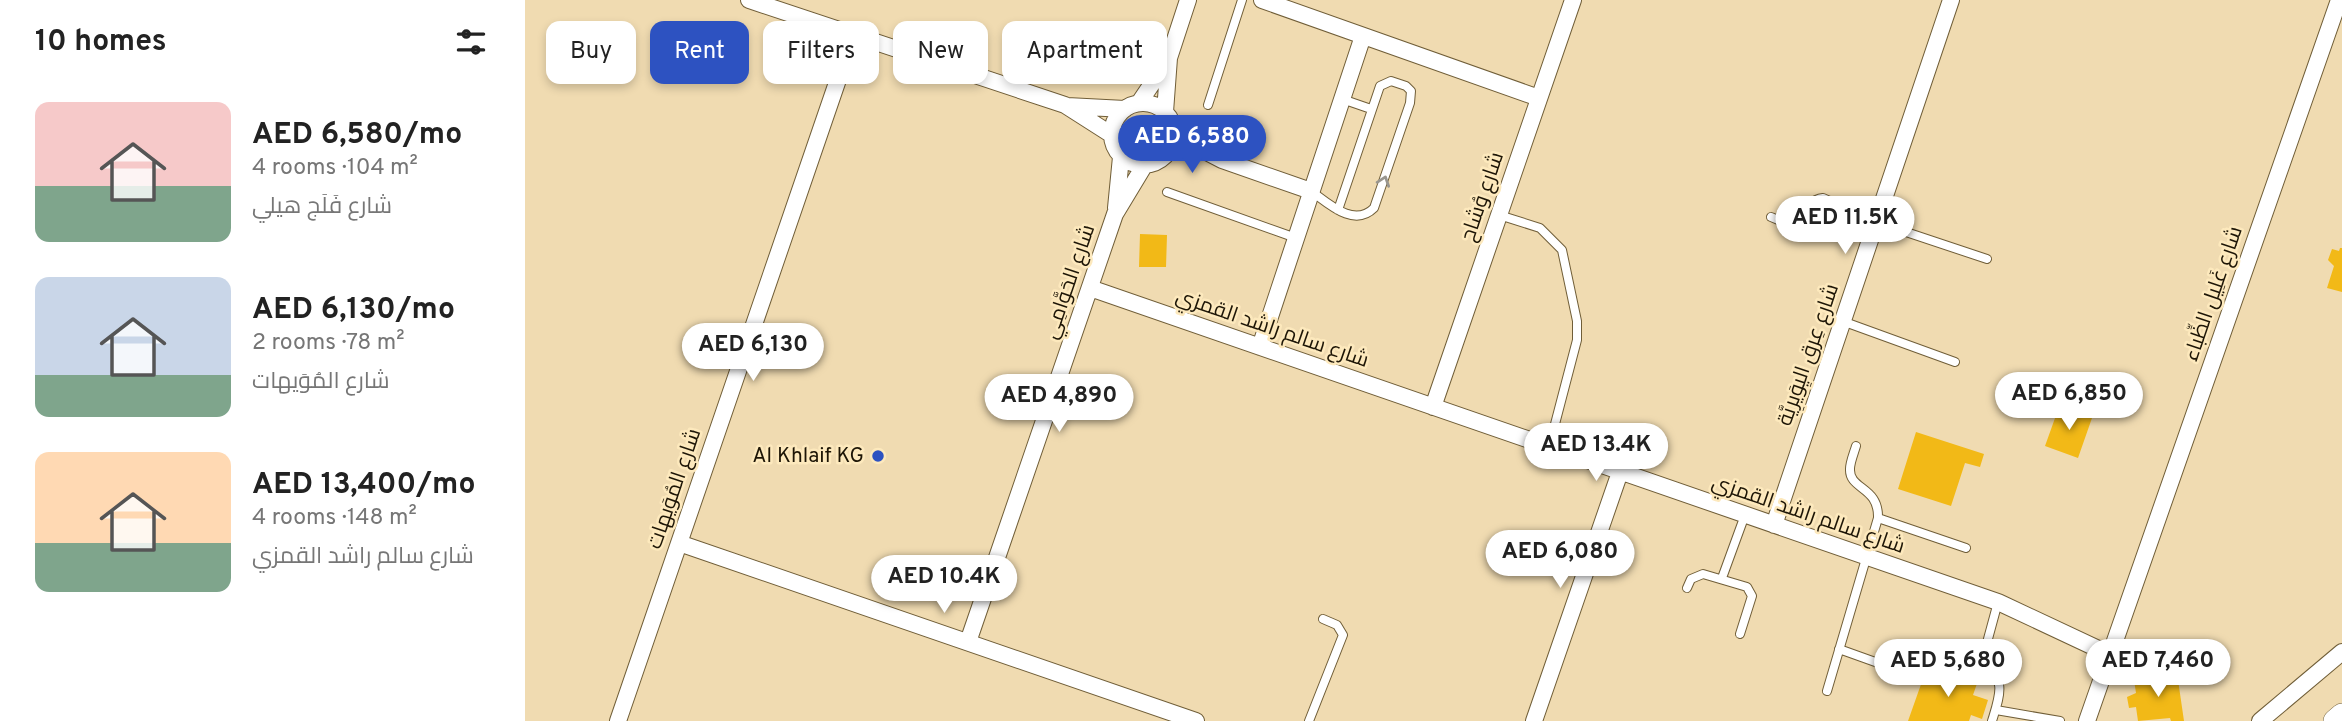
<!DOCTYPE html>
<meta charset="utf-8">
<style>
body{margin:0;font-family:Overpass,Cairo,sans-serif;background:#f2f2f2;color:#222;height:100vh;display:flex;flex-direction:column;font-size:26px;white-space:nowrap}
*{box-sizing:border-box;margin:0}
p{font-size:23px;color:#767676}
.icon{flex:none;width:38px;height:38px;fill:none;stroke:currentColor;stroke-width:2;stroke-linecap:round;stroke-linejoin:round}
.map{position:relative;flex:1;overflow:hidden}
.drawer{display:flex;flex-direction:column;background:#fff;width:525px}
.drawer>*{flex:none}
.banner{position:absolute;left:21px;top:21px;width:665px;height:63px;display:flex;gap:14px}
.price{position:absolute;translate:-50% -60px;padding:0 16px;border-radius:24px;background:#fff;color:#222;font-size:23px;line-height:46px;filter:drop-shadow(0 2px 4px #0008)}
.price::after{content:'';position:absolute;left:50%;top:42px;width:21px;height:16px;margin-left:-10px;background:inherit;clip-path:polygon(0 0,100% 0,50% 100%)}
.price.on{background:#2d52c1;color:#fff}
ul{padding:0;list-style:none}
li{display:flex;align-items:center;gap:21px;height:175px;padding:0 35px}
li span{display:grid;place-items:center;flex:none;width:196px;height:140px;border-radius:14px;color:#555}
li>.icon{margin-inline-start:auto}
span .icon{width:84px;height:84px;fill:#fffc;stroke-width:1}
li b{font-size:30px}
h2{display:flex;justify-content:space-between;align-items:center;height:84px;padding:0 35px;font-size:30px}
.chip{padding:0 24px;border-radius:14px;background:#fff;box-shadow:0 4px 10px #0003;font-size:24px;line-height:63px}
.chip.on{background:#2d52c1;color:#fff}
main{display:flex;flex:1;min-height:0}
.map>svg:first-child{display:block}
.building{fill:#f2b917}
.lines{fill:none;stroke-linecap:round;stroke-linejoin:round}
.lane-casing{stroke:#705e38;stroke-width:10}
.street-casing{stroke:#705e38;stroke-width:18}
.secondary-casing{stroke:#705e38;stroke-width:24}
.lane{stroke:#fff;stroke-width:8}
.street{stroke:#fff;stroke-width:16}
.secondary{stroke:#fff;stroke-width:23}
.oneway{stroke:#99968f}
.poi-dot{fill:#2d52c1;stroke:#fde9bd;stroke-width:2.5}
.labels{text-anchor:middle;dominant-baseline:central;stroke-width:5;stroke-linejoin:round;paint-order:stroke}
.street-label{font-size:21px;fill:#1d1506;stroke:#fde9bd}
.poi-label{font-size:21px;fill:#1d1506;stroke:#fde9bd;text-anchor:end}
</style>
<main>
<section class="drawer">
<h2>10 homes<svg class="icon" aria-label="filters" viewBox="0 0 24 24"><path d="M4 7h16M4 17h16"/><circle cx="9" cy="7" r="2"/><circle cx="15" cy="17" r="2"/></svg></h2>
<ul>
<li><span style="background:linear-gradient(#f6c9c9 60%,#7fa58c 0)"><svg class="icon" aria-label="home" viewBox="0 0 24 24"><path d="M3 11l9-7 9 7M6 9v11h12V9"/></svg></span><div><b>AED 6,580/mo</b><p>4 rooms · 104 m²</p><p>شارع فَلَج هيلي</p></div></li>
<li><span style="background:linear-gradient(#c9d6e8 70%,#7fa58c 0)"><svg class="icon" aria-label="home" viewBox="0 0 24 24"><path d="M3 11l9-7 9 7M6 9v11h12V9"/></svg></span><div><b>AED 6,130/mo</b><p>2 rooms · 78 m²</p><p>شارع المُوَيهات</p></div></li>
<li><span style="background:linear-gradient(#ffd9b3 65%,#7fa58c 0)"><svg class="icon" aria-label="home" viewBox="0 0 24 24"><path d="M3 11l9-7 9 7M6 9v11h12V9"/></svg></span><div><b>AED 13,400/mo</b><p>4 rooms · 148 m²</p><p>شارع سالم راشد القمزي</p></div></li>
</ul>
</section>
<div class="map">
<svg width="1817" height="721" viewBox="0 0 1817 721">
<rect width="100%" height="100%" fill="#f0dbb1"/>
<!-- building -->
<path class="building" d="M 615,234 L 642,235 L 641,267 L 614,267 Z
M 1815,248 L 1817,248 L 1817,292 L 1802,288 L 1809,266 L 1803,260 L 1807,249 L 1814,251 Z
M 1534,407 L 1567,418 L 1553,458 L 1520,446 Z
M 1391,432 L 1459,454 L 1455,467 L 1440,463 L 1426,506 L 1373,489 Z
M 1400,673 L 1455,675 L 1448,695 L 1463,700 L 1457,719 L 1446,715 L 1444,721 L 1383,721 Z
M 1652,673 L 1659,721 L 1646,721 L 1645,718 L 1613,721 L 1611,707 L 1604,708 L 1602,697 L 1611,693 L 1609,680 Z"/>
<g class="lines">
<!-- lane casing -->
<g class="lane-casing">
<path id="lane" d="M 817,99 L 846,109
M 683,105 L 717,0
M 786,191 C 804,204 829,228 849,208 L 885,103 L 886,91 L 881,86 L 866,81 L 855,86 L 813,210
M 642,192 L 771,238
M 974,215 L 1015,228 L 1037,250 L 1052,321 L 1052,340 L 1024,447
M 1246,217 L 1258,222 L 1274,221 C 1282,210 1283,200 1298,198 L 1351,222 L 1462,259
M 1317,321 L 1430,362
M 1353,518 L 1441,548
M 1197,578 L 1220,515
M 1162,588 L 1166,579 L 1178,574 L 1222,587 L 1227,596 L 1215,634
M 1314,649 L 1367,668
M 1457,661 L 1473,602
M 1414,667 L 1457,661 C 1482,679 1475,695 1467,721
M 1302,691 L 1353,518 C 1354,486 1324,490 1325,469 C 1325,462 1329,453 1331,446
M 1471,710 L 1535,721
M 784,721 L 818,635 L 812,625 L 798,619"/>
</g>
<!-- street casing -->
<g class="street-casing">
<path id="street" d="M 224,0 L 540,105 L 587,135
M 737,0 L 1014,98
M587 134a31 31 0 1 1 62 0a31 31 0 1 1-62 0Z
M 614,103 L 643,60
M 542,106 L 600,109
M 640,112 L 644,58 L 663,0
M 649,135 L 697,160 L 786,191
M 591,208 L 596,157
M 565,288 L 1473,602 L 1586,655
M 735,347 L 838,36
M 908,407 L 1048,0
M 1249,525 L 1426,0
M 154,543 L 671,721
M 443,642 L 590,214 L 619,166
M 93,721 L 329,33
M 1009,721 L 1095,472
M 1562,721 L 1814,0
M 1735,721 L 1817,652"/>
</g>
<!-- secondary casing -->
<g class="secondary-casing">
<path id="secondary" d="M 1810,721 L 1817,715"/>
</g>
<!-- lane -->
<use href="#lane" class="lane"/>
<!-- street -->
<use href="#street" class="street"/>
<!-- secondary -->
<use href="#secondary" class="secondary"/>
</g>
<!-- one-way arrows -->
<defs><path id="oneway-chevron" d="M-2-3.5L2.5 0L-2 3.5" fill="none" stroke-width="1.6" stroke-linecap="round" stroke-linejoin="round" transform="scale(1.75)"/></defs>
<use class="oneway" href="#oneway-chevron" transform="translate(859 181) rotate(-71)"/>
<!-- markers -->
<circle class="poi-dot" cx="353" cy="456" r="7"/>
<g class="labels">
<!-- street labels -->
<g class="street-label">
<text transform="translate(958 197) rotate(-71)">شارع وُشاح</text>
<text transform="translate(545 282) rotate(-71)">شارع الحَوَّامِي</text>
<text transform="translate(1689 294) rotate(-71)">شارع غَلِيل الظِّباء</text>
<text transform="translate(747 329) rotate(19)">شارع سالم راشد القمزي</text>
<text transform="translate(1284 355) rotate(-71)">شارع عِرق اليِوَيرِيَّة</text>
<text transform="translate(150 489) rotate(-71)">شارع المُوَيهات</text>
<text transform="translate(1283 515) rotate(19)">شارع سالم راشد القمزي</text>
</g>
<!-- poi labels -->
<g class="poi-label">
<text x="339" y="456">Al Khlaif KG</text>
</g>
</g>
</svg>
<b class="price on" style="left:667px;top:175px">AED 6,580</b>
<b class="price" style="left:1320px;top:256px">AED 11.5K</b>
<b class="price" style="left:228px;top:383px">AED 6,130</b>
<b class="price" style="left:1544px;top:432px">AED 6,850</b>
<b class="price" style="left:534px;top:434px">AED 4,890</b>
<b class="price" style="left:1071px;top:483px">AED 13.4K</b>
<b class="price" style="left:1035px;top:590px">AED 6,080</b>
<b class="price" style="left:419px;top:615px">AED 10.4K</b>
<b class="price" style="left:1423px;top:699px">AED 5,680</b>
<b class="price" style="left:1633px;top:699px">AED 7,460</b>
<div class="banner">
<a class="chip">Buy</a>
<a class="chip on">Rent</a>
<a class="chip">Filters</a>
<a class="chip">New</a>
<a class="chip">Apartment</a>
</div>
</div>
</main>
